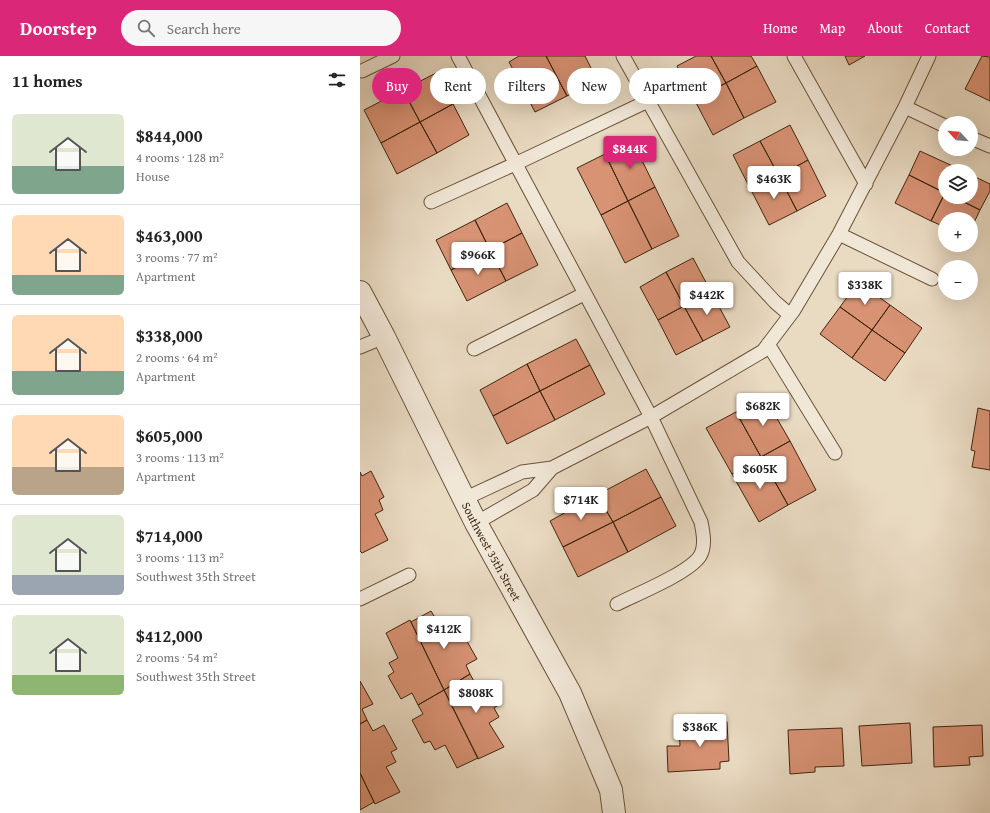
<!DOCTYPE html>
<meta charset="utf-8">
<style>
body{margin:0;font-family:"Gentium Book Plus",serif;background:#f6f6f6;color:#222;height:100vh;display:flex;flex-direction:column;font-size:15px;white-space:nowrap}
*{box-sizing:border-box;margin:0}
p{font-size:13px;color:#767676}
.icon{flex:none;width:22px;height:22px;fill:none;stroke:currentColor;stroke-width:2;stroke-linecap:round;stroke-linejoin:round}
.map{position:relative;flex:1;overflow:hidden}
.details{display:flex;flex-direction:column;background:#fff;width:360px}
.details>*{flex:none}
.guide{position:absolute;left:12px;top:12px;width:380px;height:36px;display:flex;gap:8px}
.needle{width:26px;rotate:296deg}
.tools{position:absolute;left:578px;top:60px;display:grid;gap:8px}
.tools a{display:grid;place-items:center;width:40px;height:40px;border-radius:50%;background:#fff;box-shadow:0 4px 16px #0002;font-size:20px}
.price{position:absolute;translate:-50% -34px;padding:0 9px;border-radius:4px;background:#fff;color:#222;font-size:13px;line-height:26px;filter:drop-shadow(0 1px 2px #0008)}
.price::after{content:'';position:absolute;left:50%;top:24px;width:12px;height:9px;margin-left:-6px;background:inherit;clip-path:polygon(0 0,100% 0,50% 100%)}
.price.current{background:#db2777;color:#fff}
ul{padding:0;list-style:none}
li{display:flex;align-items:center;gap:12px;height:100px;padding:0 12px}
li+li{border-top:1px solid #e0e0e0}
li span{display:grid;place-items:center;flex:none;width:112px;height:80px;border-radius:6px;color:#555}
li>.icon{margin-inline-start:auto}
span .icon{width:48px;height:48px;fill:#fffc;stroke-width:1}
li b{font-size:17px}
h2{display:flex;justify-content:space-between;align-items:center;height:48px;padding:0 12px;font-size:17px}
.chip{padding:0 14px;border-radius:18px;background:#fff;box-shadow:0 4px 16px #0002;font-size:14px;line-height:36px}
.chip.current{background:#db2777;color:#fff}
header{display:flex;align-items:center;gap:24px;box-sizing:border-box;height:56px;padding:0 20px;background:#db2777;color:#fff}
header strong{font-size:19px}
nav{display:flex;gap:22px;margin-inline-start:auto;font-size:14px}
.search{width:280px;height:36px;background:#f6f6f6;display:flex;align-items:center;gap:10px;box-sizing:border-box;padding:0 14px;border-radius:22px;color:#767676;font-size:15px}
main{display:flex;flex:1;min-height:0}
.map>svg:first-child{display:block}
.building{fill:#d89274;stroke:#3e260d}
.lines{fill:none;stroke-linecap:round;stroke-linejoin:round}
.service-casing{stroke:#69533a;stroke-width:15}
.minor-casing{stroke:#69533a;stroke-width:24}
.service{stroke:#f1e7d7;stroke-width:13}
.minor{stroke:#f1e7d7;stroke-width:22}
.labels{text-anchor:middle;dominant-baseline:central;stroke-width:4;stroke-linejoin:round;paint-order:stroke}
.street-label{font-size:12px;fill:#3e260d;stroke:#f1e7d7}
</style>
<header>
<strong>Doorstep</strong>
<div class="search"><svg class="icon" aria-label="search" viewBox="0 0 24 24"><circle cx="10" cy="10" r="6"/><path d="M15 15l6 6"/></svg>Search here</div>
<nav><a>Home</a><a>Map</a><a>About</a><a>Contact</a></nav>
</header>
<main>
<section class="details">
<h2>11 homes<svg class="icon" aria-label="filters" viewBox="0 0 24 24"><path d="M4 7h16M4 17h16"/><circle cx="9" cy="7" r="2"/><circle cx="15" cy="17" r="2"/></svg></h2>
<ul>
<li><span style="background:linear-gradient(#dfe7d0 65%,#7fa58c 0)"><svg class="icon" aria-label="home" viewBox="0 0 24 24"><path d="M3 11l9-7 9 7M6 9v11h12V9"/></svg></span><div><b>$844,000</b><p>4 rooms · 128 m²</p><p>House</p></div></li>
<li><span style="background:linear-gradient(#ffd9b3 75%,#7fa58c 0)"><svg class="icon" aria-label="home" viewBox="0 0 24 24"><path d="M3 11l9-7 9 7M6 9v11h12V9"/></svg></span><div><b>$463,000</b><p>3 rooms · 77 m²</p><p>Apartment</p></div></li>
<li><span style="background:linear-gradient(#ffd9b3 70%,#7fa58c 0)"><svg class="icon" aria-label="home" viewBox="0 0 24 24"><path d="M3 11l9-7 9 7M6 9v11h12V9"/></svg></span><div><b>$338,000</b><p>2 rooms · 64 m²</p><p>Apartment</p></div></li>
<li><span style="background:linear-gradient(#ffd9b3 65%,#b9a48a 0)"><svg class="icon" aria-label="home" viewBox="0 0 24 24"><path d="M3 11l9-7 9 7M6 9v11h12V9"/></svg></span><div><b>$605,000</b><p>3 rooms · 113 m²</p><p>Apartment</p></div></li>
<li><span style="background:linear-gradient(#dfe7d0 75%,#9aa5b1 0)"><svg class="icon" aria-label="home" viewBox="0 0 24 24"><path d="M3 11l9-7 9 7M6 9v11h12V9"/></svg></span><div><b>$714,000</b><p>3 rooms · 113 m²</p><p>Southwest 35th Street</p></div></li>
<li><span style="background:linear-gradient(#dfe7d0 75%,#8fb573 0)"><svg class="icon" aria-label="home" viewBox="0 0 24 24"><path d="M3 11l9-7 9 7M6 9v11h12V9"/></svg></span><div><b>$412,000</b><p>2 rooms · 54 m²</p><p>Southwest 35th Street</p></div></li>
</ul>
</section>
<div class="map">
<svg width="630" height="757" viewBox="0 0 630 757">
<rect width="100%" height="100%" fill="#e9dac2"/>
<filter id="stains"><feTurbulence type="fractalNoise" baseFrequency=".005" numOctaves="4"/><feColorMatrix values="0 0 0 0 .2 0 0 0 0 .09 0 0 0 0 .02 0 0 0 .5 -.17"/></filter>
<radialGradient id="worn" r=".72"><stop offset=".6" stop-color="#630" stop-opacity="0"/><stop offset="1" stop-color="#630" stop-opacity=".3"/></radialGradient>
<!-- building -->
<path class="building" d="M 159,0 L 186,0 L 207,40 L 175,56 L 149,6 Z
M 186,0 L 225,0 L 237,24 L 207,40 Z
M 336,0 L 351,0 L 366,27 L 334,43 L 317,10 Z
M 351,0 L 391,0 L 397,10 L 366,27 Z
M 485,0 L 505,0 L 489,9 Z
M 622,0 L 630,1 L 630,45 L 605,33 Z
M 397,10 L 416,46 L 384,62 L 366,27 Z
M 76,17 L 93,48 L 60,66 L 43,34 Z
M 366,27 L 384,62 L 353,79 L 334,43 Z
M 43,34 L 60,66 L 21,87 L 4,54 Z
M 93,48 L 109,79 L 77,97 L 60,66 Z
M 60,66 L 77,97 L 37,118 L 21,87 Z
M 430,69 L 448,104 L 419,120 L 400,85 Z
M 272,84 L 295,131 L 268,145 L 245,98 Z
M 400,85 L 419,120 L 391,134 L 373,99 Z
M 560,95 L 597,112 L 596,115 L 585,115 L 585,137 L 549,119 Z
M 245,98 L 268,145 L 241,159 L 217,112 Z
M 448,104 L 466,140 L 437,155 L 419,120 Z
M 549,119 L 585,137 L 571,165 L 535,147 Z
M 611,119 L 630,128 L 630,135 L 620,154 L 594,141 L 611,141 Z
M 419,120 L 437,155 L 409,169 L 391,134 Z
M 295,131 L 319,180 L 292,193 L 268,145 Z
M 585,137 L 585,141 L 594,141 L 620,154 L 611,173 L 611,163 L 585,163 L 585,171 L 571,165 Z
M 268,145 L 292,193 L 265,207 L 241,159 Z
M 147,147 L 162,177 L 130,194 L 115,164 Z
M 115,164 L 130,194 L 91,214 L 76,184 Z
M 162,177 L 178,209 L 146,225 L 130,194 Z
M 130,194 L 146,225 L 107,245 L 91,214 Z
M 333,202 L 350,234 L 324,250 L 306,216 Z
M 306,216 L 324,250 L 298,264 L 280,231 Z
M 498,226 L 530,249 L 512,274 L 480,251 Z
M 350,234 L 370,271 L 343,285 L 324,250 Z
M 530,249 L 562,272 L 545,297 L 512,274 Z
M 324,250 L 343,285 L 316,299 L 298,264 Z
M 480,251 L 512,274 L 492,302 L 460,278 Z
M 512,274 L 545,297 L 525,325 L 492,302 Z
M 216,283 L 230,309 L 180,335 L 167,308 Z
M 167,308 L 180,335 L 133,360 L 120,334 Z
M 230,309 L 245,338 L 195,364 L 180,335 Z
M 180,335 L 195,364 L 147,388 L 133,360 Z
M 404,340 L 430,385 L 401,401 L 376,356 Z
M 618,352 L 630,355 L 630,414 L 612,411 L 615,395 L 611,394 Z
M 376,356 L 401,401 L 372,418 L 346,372 Z
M 430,385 L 456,434 L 428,449 L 401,401 Z
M 401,401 L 428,449 L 399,466 L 372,418 Z
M 286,413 L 301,441 L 253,466 L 237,439 Z
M 11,415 L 24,441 L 19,444 L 23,454 L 15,458 L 28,484 L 2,497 L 0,495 L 0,416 L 2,420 Z
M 237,439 L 253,466 L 203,491 L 190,465 Z
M 301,441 L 316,470 L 268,496 L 253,466 Z
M 253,466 L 268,496 L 218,521 L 203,491 Z
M 71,555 L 85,578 L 94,573 L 99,583 L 104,580 L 117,603 L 106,609 L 110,618 L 84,634 L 51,566 Z
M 50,564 L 84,634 L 58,649 L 52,637 L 41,643 L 28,620 L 34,616 L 29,607 L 38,602 L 26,577 Z
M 110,618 L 117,631 L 128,625 L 140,648 L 134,652 L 139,661 L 129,667 L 144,691 L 118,703 L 84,634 Z
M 0,625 L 13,648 L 2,653 L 7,664 L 0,668 Z
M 84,634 L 118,702 L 97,712 L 85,689 L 75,694 L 70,685 L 64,687 L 52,664 L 63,658 L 58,649 Z
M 7,664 L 13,675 L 24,669 L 37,693 L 31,696 L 36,706 L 26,711 L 40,736 L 15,748 L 0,717 L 0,668 Z
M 367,666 L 369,705 L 360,706 L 360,713 L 308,716 L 307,690 L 320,690 L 319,669 Z
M 550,667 L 552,707 L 502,710 L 499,670 Z
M 622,669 L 623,700 L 609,701 L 610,709 L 574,711 L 573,671 Z
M 482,672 L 484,710 L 455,711 L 455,716 L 430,718 L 428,674 Z
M 0,717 L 14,746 L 0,754 Z"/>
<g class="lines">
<!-- service casing -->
<g class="service-casing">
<path id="service" d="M 98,0 L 291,361 L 341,466 C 343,476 346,490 340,500 C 329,517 277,538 257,548
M 263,0 L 378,206 L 415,246 L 430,259
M 434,0 L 506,128
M 2,15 L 33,0
M 545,51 L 585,70
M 611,82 L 630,90
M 71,146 L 155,108 L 288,45
M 479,178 L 572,223
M 408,288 L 475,397
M 0,291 L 24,281
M 114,293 L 224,238
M 104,443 L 162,416 L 192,412 L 291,361 L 403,295 L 434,254 L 479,178 L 545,51 L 569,0
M 116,467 L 173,434 L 192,412
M 0,543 L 49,519"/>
</g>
<!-- minor casing -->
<g class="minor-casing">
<g id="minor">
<path id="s1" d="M 0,236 L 24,281 L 116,467 L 210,637 L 251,734 L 254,757"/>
</g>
</g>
<!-- service -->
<use href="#service" class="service"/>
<!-- minor -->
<use href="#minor" class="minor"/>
</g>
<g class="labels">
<!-- street labels -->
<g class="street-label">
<text stroke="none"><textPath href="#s1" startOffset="291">Southwest 35th Street</textPath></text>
</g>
</g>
<rect width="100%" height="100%" filter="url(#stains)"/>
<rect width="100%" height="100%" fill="url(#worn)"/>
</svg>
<div class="tools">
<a><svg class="needle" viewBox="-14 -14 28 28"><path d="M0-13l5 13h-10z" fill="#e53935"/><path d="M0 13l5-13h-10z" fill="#767676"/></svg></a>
<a><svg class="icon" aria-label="layers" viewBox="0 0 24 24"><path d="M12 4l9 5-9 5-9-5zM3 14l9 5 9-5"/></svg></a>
<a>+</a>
<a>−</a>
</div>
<b class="price current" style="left:270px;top:114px">$844K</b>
<b class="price" style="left:414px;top:144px">$463K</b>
<b class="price" style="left:118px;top:220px">$966K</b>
<b class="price" style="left:505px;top:250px">$338K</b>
<b class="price" style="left:347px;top:260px">$442K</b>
<b class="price" style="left:403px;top:371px">$682K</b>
<b class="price" style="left:400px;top:434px">$605K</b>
<b class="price" style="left:221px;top:465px">$714K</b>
<b class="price" style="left:84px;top:594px">$412K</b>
<b class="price" style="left:116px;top:658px">$808K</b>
<b class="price" style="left:340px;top:692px">$386K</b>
<div class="guide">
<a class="chip current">Buy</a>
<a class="chip">Rent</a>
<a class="chip">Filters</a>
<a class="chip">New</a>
<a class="chip">Apartment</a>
</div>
</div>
</main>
